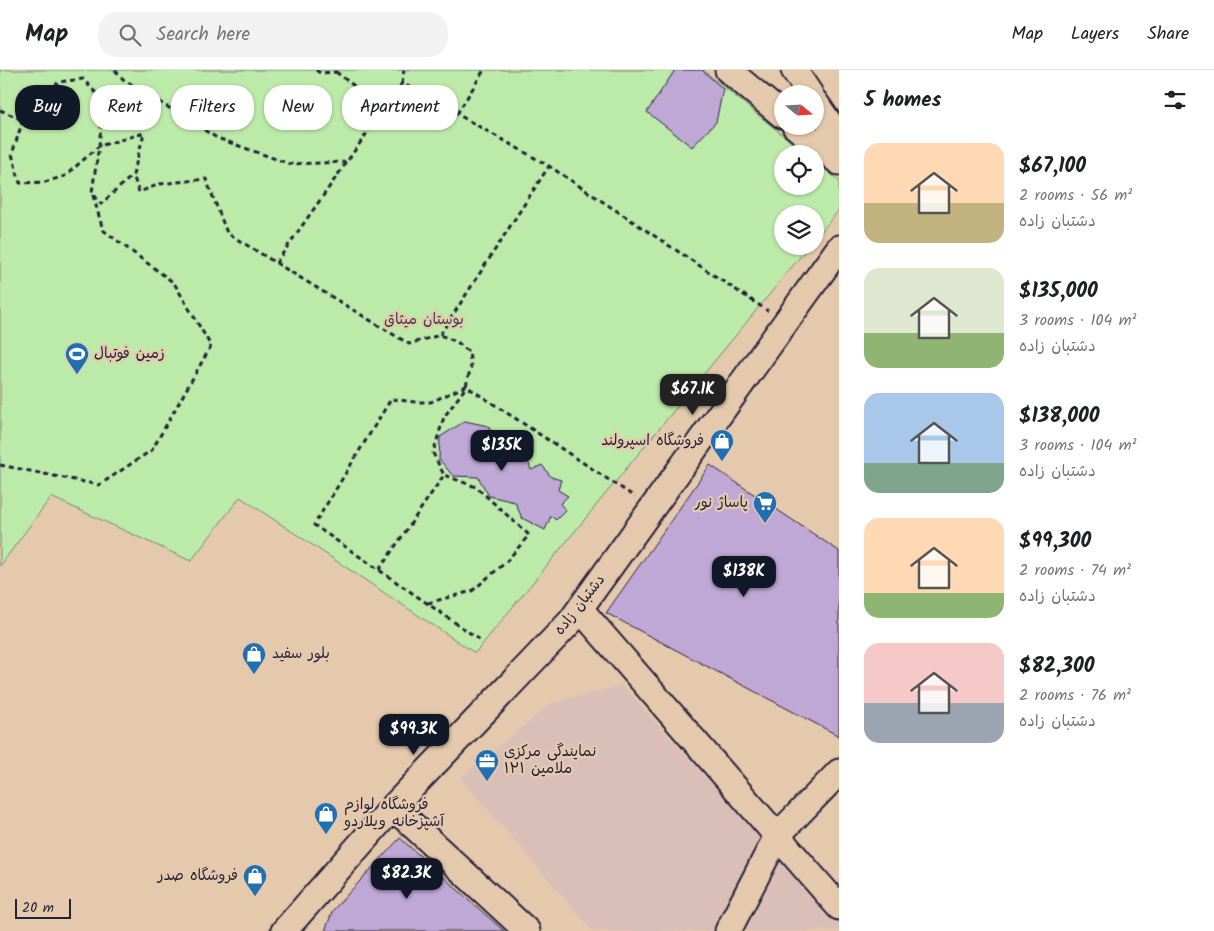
<!DOCTYPE html>
<meta charset="utf-8">
<style>
body{margin:0;font-family:Kalam,"Playpen Sans Arabic",sans-serif;background:#f2f2f2;color:#202124;height:100vh;display:flex;flex-direction:column;font-size:19px;white-space:nowrap}
*{box-sizing:border-box;margin:0}
p{font-size:16px;color:#757577}
.icon{flex:none;width:28px;height:28px;fill:none;stroke:currentColor;stroke-width:2;stroke-linecap:round;stroke-linejoin:round}
.map{position:relative;flex:1;overflow:hidden}
.drawer{display:flex;flex-direction:column;background:#fff;width:375px}
.drawer>*{flex:none}
.top-card{position:absolute;left:15px;top:15px;width:475px;height:45px;display:flex;gap:10px}
.needle{width:32px;rotate:108deg}
.buttons{position:absolute;left:774px;top:15px;display:grid;gap:10px}
.buttons a{display:grid;place-items:center;width:50px;height:50px;border-radius:50%;background:#fff;box-shadow:0 1px 4px #0004;font-size:25px}
.scale{position:absolute;left:15px;bottom:12px;width:56px;box-sizing:border-box;padding-left:5px;border:2px solid #22223b;border-top:0;font-size:14px;line-height:18px;white-space:nowrap;color:#22223b;-webkit-text-stroke:4px #e5c9ac;paint-order:stroke}
.price{position:absolute;translate:-50% -42px;padding:0 11px;border-radius:10px;background:#111827;color:#fff;font-size:16px;line-height:32px;filter:drop-shadow(0 1px 2px #0008)}
.price::after{content:'';position:absolute;left:50%;top:30px;width:15px;height:11px;margin-left:-8px;background:inherit;clip-path:polygon(0 0,100% 0,50% 100%)}
.price.on{background:#222;color:#fff}
ul{padding:0;list-style:none}
li{display:flex;align-items:center;gap:15px;height:125px;padding:0 25px}
li span{display:grid;place-items:center;flex:none;width:140px;height:100px;border-radius:15px;color:#555}
li>.icon{margin-inline-start:auto}
span .icon{width:60px;height:60px;fill:#fffc;stroke-width:1}
li b{font-size:21px}
h2{display:flex;justify-content:space-between;align-items:center;height:60px;padding:0 25px;font-size:21px}
.chip{padding:0 18px;border-radius:20px;background:#fff;box-shadow:0 1px 4px #0004;font-size:18px;line-height:45px}
.chip.on{background:#111827;color:#fff}
header{display:flex;align-items:center;gap:30px;box-sizing:border-box;height:70px;padding:0 25px;background:#fff;border-bottom:1px solid #e0e0e0}
header strong{font-size:24px}
nav{display:flex;gap:28px;margin-inline-start:auto;font-size:18px}
.search{width:350px;height:45px;background:#f2f2f2;display:flex;align-items:center;gap:12px;box-sizing:border-box;padding:0 18px;border-radius:20px;color:#757577;font-size:19px}
main{display:flex;flex:1;min-height:0}
.map>svg:first-child{display:block}
.built{fill:#dabfb9}
.green{fill:#bceba9;stroke:#6f8672}
.building{fill:#c0a8d6;stroke:#22223b}
.lines{fill:none;stroke-linecap:round;stroke-linejoin:round}
.minor-casing{stroke:#22223b;stroke-width:29}
.path{stroke:#22223b;stroke-width:3;stroke-dasharray:5 4;stroke-linecap:butt}
.minor{stroke:#e5c9ac;stroke-width:25}
.labels{text-anchor:middle;dominant-baseline:central;stroke-width:4.5;stroke-linejoin:round;paint-order:stroke}
.park-label{font-size:15px;fill:#39404c;stroke:#e5c9ac}
.poi-label{font-size:15px;fill:#22223b;stroke:#e5c9ac;text-anchor:start}
.street-label{font-size:15px;fill:#22223b;stroke:#e5c9ac}
</style>
<header>
<strong>Map</strong>
<div class="search"><svg class="icon" aria-label="search" viewBox="0 0 24 24"><circle cx="10" cy="10" r="6"/><path d="M15 15l6 6"/></svg>Search here</div>
<nav><a>Map</a><a>Layers</a><a>Share</a></nav>
</header>
<main>
<div class="map">
<svg width="839" height="861" viewBox="0 0 839 861">
<rect width="100%" height="100%" fill="#e5c9ac"/>
<filter id="ink" filterUnits="userSpaceOnUse"><feTurbulence type="fractalNoise" baseFrequency=".02" numOctaves="2"/><feDisplacementMap in="SourceGraphic" scale="10" xChannelSelector="R" yChannelSelector="G"/><feConvolveMatrix kernelMatrix="1 2 1 2 8 2 1 2 1" color-interpolation-filters="sRGB"/></filter>
<g filter="url(#ink)">
<!-- built -->
<path class="built" d="M 622,615 L 839,853 L 839,861 L 593,861 L 460,708 L 552,633 Z"/>
<!-- green -->
<path class="green" d="M 0,0 L 703,0 L 806,84 L 782,84 L 782,116 L 815,116 L 815,91 L 839,111 L 839,140 L 815,169 L 815,144 L 782,144 L 782,176 L 809,176 L 475,583 L 240,427 L 191,491 L 51,427 L 0,496 Z"/>
<!-- building -->
<path class="building" d="M 675,0 L 702,0 L 723,19 L 716,52 L 692,77 L 647,42 Z
M 465,351 L 488,356 L 502,379 L 525,382 L 531,400 L 542,395 L 551,407 L 561,410 L 558,420 L 568,426 L 560,434 L 566,440 L 556,450 L 551,446 L 545,460 L 522,448 L 515,432 L 489,426 L 478,407 L 453,406 L 439,389 L 440,367 Z
M 710,395 L 839,481 L 839,666 L 606,543 Z
M 400,768 L 487,846 L 504,861 L 325,861 L 333,840 Z"/>
<g class="lines">
<!-- minor casing -->
<g class="minor-casing">
<path id="minor" d="M 728,0 L 782,45
M 794,0 L 810,24
M 815,32 L 839,67
M 795,56 L 839,92
M 580,539 L 839,837
M 393,737 L 527,861
M 284,861 L 393,737 L 571,551 L 839,178
M 728,861 L 777,766 L 839,702"/>
</g>
<!-- path -->
<path class="path" d="M 115,0 L 123,9 L 217,68 L 290,94 L 346,92
M 316,0 L 320,3 L 336,2 L 336,1
M 336,2 L 384,39
M 402,13 L 404,0
M 0,40 L 23,50 L 42,37 L 58,12 L 83,9 L 95,22 L 102,47 L 99,76 L 144,63 L 133,105 L 139,122 L 160,114 L 206,109 L 227,163 L 409,274 L 440,265 L 457,272 L 469,282 L 471,296 L 466,316 L 635,427
M 457,44 L 484,0
M 23,50 L 12,84 L 20,113 L 45,112 L 65,106 L 99,76 L 92,122 L 101,134 L 133,105
M 276,193 L 402,13 L 549,96 L 768,241
M 440,265 L 549,96
M 466,316 L 431,332 L 415,332 L 391,329 L 314,455 L 483,572
M 0,395 L 99,415 L 152,380 L 211,276 L 174,213 L 103,160 L 92,122
M 379,500 L 444,405 L 433,383 L 444,347 L 466,317
M 428,533 L 472,521 L 506,492 L 529,465 L 476,417 L 444,405"/>
<!-- minor -->
<use href="#minor" class="minor"/>
</g>
</g>
<!-- icons -->
<defs>
<g id="stadium-pin" transform="scale(1.25)"><path d="M0 17L-7.5 6A9.5 9.5 0 1 1 7.5 6Z" fill="#1f6fb2" stroke="#e5c9ac"/><path d="M0-5a6.5 5 0 1 0 0 10a6.5 5 0 1 0 0-10ZM-3.5-1.8h7v3.6h-7Z" fill="#fff"/></g>
<g id="shop-pin" transform="scale(1.25)"><path d="M0 17L-7.5 6A9.5 9.5 0 1 1 7.5 6Z" fill="#1f6fb2" stroke="#e5c9ac"/><path d="M-5-2.5h2.3a2.7 3.5 0 0 1 5.4 0H5L5.5 6h-11ZM-1.5-2.5h3a1.5 2.3 0 0 0-3 0Z" fill="#fff"/></g>
<g id="supermarket-pin" transform="scale(1.25)"><path d="M0 17L-7.5 6A9.5 9.5 0 1 1 7.5 6Z" fill="#1f6fb2" stroke="#e5c9ac"/><path d="M-6-5.5h2.5l.6 2H6L4.5 2H-2.5L-4.4-4H-6ZM-1.5 3.2a1.3 1.3 0 1 0 .1 0ZM3 3.2a1.3 1.3 0 1 0 .1 0Z" fill="#fff"/></g>
<g id="office-pin" transform="scale(1.25)"><path d="M0 17L-7.5 6A9.5 9.5 0 1 1 7.5 6Z" fill="#1f6fb2" stroke="#e5c9ac"/><path d="M-6-3h4V-5.5h4V-3h4V5H-6ZM-1-4.5V-3h2v-1.5ZM-6 0V1H6V0Z" fill="#fff"/></g>
</defs>
<g fill-rule="evenodd">
<use href="#stadium-pin" x="77" y="284"/>
<use href="#shop-pin" x="722" y="371"/>
<use href="#supermarket-pin" x="765" y="433"/>
<use href="#shop-pin" x="254" y="584"/>
<use href="#office-pin" x="487" y="691"/>
<use href="#shop-pin" x="326" y="744"/>
<use href="#shop-pin" x="255" y="806"/>
</g>
<g class="labels">
<!-- park labels -->
<g class="park-label">
<text x="424" y="250">بوستان میثاق</text>
</g>
<!-- poi labels -->
<g class="poi-label">
<text x="94" y="284">زمین فوتبال</text>
<text x="704" y="371" text-anchor="end">فروشگاه اسپرولند</text>
<text x="748" y="433" text-anchor="end">پاساژ نور</text>
<text x="272" y="584">بلور سفید</text>
<text x="504" y="682">نمایندگی مرکزی<tspan x="504" dy="17">ملامین ۱۲۱</tspan></text>
<text x="344" y="735">فروشگاه لوازم<tspan x="344" dy="17">آشپزخانه ویلاردو</tspan></text>
<text x="238" y="806" text-anchor="end">فروشگاه صدر</text>
</g>
<!-- street labels -->
<g class="street-label">
<text transform="translate(580 535) rotate(-52)">دشتبان زاده</text>
</g>
</g>
</svg>
<div class="buttons">
<a><svg class="needle" viewBox="-14 -14 28 28"><path d="M0-13l5 13h-10z" fill="#e53935"/><path d="M0 13l5-13h-10z" fill="#757577"/></svg></a>
<a><svg class="icon" aria-label="locate" viewBox="0 0 24 24"><circle cx="12" cy="12" r="6"/><path d="M12 2v4M12 18v4M2 12h4M18 12h4"/></svg></a>
<a><svg class="icon" aria-label="layers" viewBox="0 0 24 24"><path d="M12 4l9 5-9 5-9-5zM3 14l9 5 9-5"/></svg></a>
</div>
<div class="scale">20 m</div>
<b class="price on" style="left:693px;top:346px">$67.1K</b>
<b class="price" style="left:502px;top:402px">$135K</b>
<b class="price" style="left:744px;top:528px">$138K</b>
<b class="price" style="left:414px;top:686px">$99.3K</b>
<b class="price" style="left:407px;top:830px">$82.3K</b>
<div class="top-card">
<a class="chip on">Buy</a>
<a class="chip">Rent</a>
<a class="chip">Filters</a>
<a class="chip">New</a>
<a class="chip">Apartment</a>
</div>
</div>
<section class="drawer">
<h2>5 homes<svg class="icon" aria-label="filters" viewBox="0 0 24 24"><path d="M4 7h16M4 17h16"/><circle cx="9" cy="7" r="2"/><circle cx="15" cy="17" r="2"/></svg></h2>
<ul>
<li><span style="background:linear-gradient(#ffd9b3 60%,#c2b280 0)"><svg class="icon" aria-label="home" viewBox="0 0 24 24"><path d="M3 11l9-7 9 7M6 9v11h12V9"/></svg></span><div><b>$67,100</b><p>2 rooms · 56 m²</p><p>دشتبان زاده</p></div></li>
<li><span style="background:linear-gradient(#dfe7d0 65%,#8fb573 0)"><svg class="icon" aria-label="home" viewBox="0 0 24 24"><path d="M3 11l9-7 9 7M6 9v11h12V9"/></svg></span><div><b>$135,000</b><p>3 rooms · 104 m²</p><p>دشتبان زاده</p></div></li>
<li><span style="background:linear-gradient(#a9c7e8 70%,#7fa58c 0)"><svg class="icon" aria-label="home" viewBox="0 0 24 24"><path d="M3 11l9-7 9 7M6 9v11h12V9"/></svg></span><div><b>$138,000</b><p>3 rooms · 104 m²</p><p>دشتبان زاده</p></div></li>
<li><span style="background:linear-gradient(#ffd9b3 75%,#8fb573 0)"><svg class="icon" aria-label="home" viewBox="0 0 24 24"><path d="M3 11l9-7 9 7M6 9v11h12V9"/></svg></span><div><b>$99,300</b><p>2 rooms · 74 m²</p><p>دشتبان زاده</p></div></li>
<li><span style="background:linear-gradient(#f6c9c9 60%,#9aa5b1 0)"><svg class="icon" aria-label="home" viewBox="0 0 24 24"><path d="M3 11l9-7 9 7M6 9v11h12V9"/></svg></span><div><b>$82,300</b><p>2 rooms · 76 m²</p><p>دشتبان زاده</p></div></li>
</ul>
</section>
</main>
